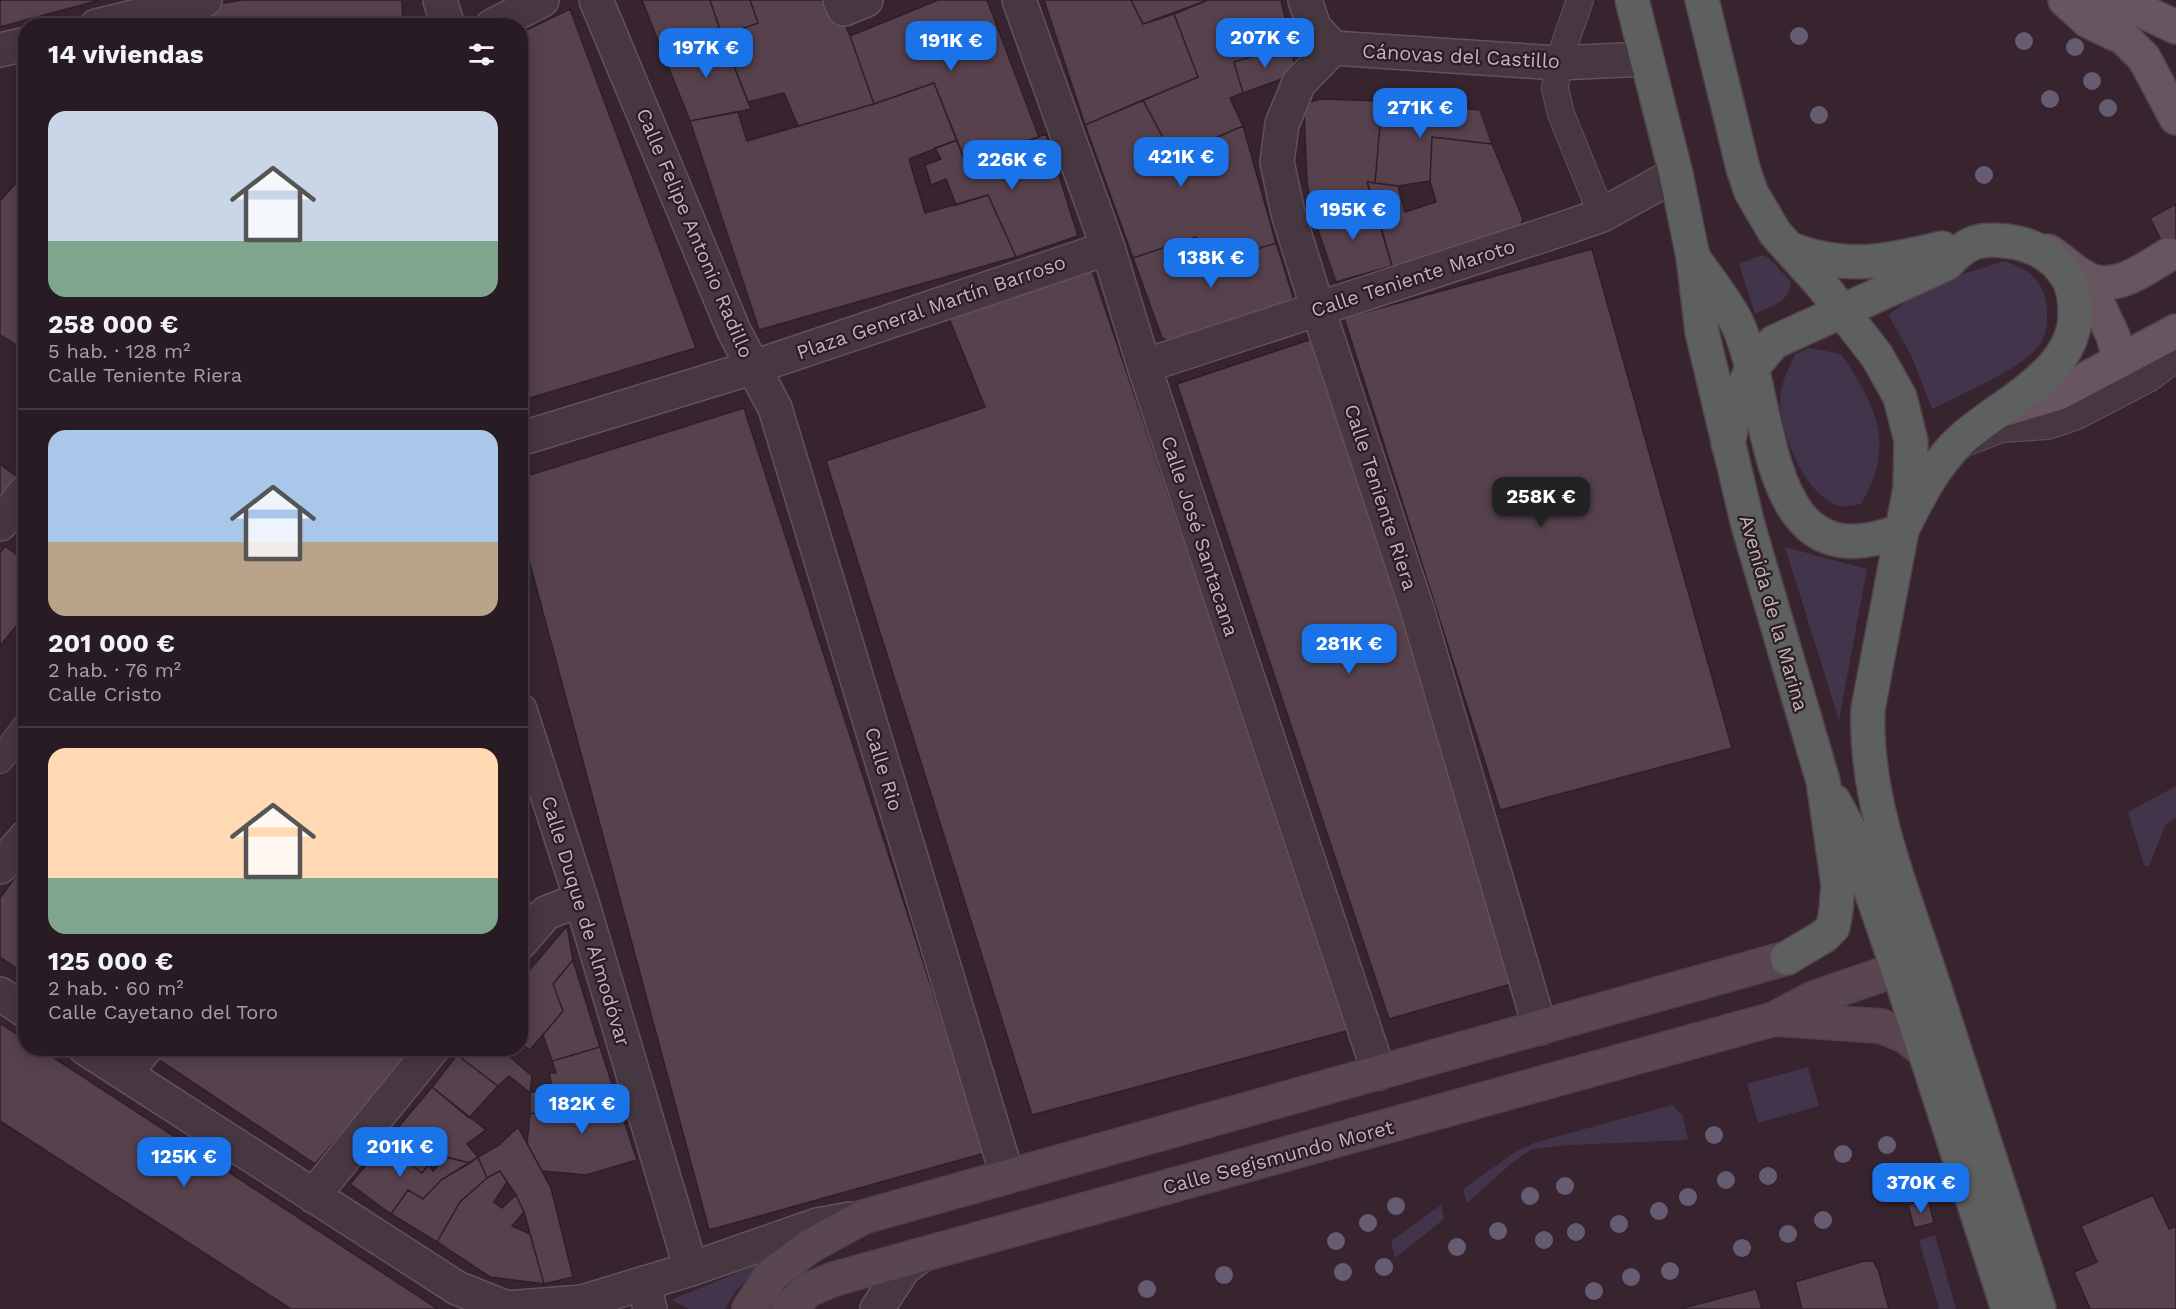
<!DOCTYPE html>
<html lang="es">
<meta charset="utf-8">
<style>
body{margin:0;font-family:"Work Sans",sans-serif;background:#31242b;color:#f1f3f6;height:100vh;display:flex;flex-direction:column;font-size:22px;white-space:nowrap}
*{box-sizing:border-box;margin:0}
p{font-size:20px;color:#a5a1a6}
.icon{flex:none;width:33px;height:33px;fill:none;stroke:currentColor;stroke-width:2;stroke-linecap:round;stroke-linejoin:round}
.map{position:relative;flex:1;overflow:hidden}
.sheet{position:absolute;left:18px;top:18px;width:510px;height:1038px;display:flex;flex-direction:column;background:#291b23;border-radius:24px;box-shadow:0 3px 15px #0003,0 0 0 2px #453941}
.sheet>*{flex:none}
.price{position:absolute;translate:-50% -51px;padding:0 14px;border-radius:12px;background:#1a73e8;color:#fff;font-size:20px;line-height:39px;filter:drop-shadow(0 2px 3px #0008)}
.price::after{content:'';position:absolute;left:50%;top:36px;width:18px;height:14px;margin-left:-9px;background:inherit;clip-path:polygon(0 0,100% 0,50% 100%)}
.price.selected{background:#222;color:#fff}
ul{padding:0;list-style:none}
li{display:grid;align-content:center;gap:12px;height:318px;padding:0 30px}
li+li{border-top:2px solid #453941}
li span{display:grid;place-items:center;height:186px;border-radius:18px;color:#555}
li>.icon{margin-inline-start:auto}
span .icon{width:108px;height:108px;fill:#fffc;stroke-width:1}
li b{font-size:26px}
h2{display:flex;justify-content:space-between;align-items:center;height:72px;padding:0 30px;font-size:26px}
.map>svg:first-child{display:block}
.green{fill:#42344a}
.building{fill:#56414d;stroke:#2e1f27;stroke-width:1.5}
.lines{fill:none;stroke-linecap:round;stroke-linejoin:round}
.service-casing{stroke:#62525b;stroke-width:28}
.pedestrian-casing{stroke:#62525b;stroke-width:36}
.minor-casing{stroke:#62525b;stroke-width:36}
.secondary-casing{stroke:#504149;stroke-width:36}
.primary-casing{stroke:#504149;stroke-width:36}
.trunk-casing{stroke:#52424b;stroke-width:36}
.service{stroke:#473740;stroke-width:26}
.pedestrian{stroke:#473740;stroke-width:33}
.minor{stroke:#473740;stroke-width:33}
.secondary{stroke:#5a4650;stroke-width:33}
.primary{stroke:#67555f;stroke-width:33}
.trunk{stroke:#5e6060;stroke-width:33}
.tree{fill:#665c71}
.labels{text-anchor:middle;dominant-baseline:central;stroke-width:4.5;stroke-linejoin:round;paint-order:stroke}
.street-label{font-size:20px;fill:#c3b2bb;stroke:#2c1d25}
</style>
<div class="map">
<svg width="2176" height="1309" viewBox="0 0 2176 1309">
<rect width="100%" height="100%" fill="#37242f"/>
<!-- green -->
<path class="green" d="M 1762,255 L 1769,258 L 1791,282 C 1790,302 1771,306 1755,314 L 1739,264 Z
M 2004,261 C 2025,268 2039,276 2045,298 C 2048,310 2048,328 2043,339 C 2031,366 1960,394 1932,409 L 1912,357 L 1888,315 L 1932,284 Z
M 1809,348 L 1841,354 C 1877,407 1896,444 1861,504 C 1855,505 1845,508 1839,506 C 1804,494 1782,436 1780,402 C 1779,386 1789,368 1795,354 Z
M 1785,547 L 1867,569 L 1839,720 Z
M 2176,786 L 2176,818 L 2166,824 L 2149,866 L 2144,865 L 2128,812 Z
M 1808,1067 L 1819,1106 L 1758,1123 L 1747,1084 Z
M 1672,1105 L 1683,1116 L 1688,1140 L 1569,1145 L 1532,1149 L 1513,1162 L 1467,1203 L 1463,1189 L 1518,1150 L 1537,1142 Z
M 1441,1205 L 1444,1219 L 1395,1258 L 1391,1241 Z
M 1935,1235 L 1956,1309 L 1939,1309 L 1919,1240 Z
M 763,1262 L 735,1292 L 725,1309 L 689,1309 L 671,1300 Z"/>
<!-- building -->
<path class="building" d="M 0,0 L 100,0 L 0,27 Z
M 243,0 L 402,0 L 403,26 L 123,26 L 184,9 Z
M 642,0 L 710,0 L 722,36 L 662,51 Z
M 710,0 L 750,0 L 758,23 L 722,36 Z
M 750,0 L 833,0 L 850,36 L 874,104 L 798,126 L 784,93 L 748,102 L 722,36 L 758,23 Z
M 938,0 L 987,0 L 1039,137 L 966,164 L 934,83 L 874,104 L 850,36 Z
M 1044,0 L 1131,0 L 1143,24 L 1174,14 L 1198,77 L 1085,125 Z
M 1131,0 L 1208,0 L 1143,24 Z
M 1208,0 L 1281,0 L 1291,45 L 1234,62 L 1243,93 L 1230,98 L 1243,126 L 1173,156 L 1143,100 L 1198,77 L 1174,14 Z
M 570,9 L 696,348 L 520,401 L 520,33 Z
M 722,36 L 751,109 L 690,121 L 662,51 Z
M 1291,45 L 1296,74 L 1243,93 L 1234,62 Z
M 934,83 L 957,140 L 909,159 L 925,213 L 988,195 L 1016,257 L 759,330 L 690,121 L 738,112 L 747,141 L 874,104 Z
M 1321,99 L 1382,101 L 1375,183 L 1367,182 L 1375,205 L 1312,213 L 1307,182 L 1304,111 L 1310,102 Z
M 1143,100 L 1173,156 L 1243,126 L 1276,243 L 1207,265 L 1196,237 L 1133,258 L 1085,125 Z
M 1382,101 L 1480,110 L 1492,144 L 1432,137 L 1430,181 L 1398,186 L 1375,183 Z
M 1046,134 L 1078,236 L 1016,257 L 988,195 L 956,205 L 946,179 L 931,185 L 925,165 L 941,159 L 935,148 L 957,140 L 966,164 Z
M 1432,137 L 1492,144 L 1523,219 L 1515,238 L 1395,276 L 1367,182 L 1398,186 L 1405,212 L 1436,202 L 1430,181 Z
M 26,182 L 26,351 L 0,335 L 0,201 L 16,183 Z
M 2176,204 L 2176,270 L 2150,218 Z
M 1375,205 L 1392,266 L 1336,282 L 1312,213 Z
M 1196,237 L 1207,265 L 1276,243 L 1293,296 L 1288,309 L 1173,344 L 1162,338 L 1133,258 Z
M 1592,249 L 1732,748 L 1500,810 L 1344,318 Z
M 1091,267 L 1350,1030 L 1032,1115 L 826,461 L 985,407 L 946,311 Z
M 1318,337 L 1518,982 L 1389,1019 L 1177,384 Z
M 744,408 L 985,1153 L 709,1230 L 520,527 L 520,478 Z
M 0,464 L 16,476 L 0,497 Z
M 5,546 L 26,562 L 26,614 L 0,646 L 0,553 Z
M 26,862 L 26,975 L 0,957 L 0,898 Z
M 526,885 L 535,911 L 520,925 L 520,891 Z
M 567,926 L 573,960 L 553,984 L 563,1011 L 530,1050 L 520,1043 L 520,981 Z
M 573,960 L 600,1047 L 552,1061 L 543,1035 L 563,1011 L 553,984 Z
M 0,1023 L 26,1040 L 26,1048 L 39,1048 L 438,1309 L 291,1309 L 0,1121 Z
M 600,1047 L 612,1084 L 573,1097 L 567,1107 L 530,1114 L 530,1093 L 552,1087 L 549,1073 L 556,1073 L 552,1061 Z
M 162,1048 L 416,1048 L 315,1164 L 155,1057 Z
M 463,1048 L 500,1048 L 532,1076 L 530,1093 L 509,1076 L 498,1086 L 457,1055 Z
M 457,1055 L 498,1086 L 469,1118 L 432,1087 Z
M 612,1084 L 637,1160 L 586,1175 L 542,1171 L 527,1143 L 530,1114 L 567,1107 L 573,1097 Z
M 432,1087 L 486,1130 L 467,1144 L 478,1157 L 470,1163 L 436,1154 L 422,1173 L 384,1144 Z
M 518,1127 L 551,1188 L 573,1277 L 544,1284 L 524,1212 L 516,1195 L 500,1171 L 487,1178 L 478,1157 L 499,1145 Z
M 384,1144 L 422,1173 L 429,1165 L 433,1171 L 445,1157 L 470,1163 L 441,1180 L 423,1199 L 408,1190 L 391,1214 L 350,1184 Z
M 478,1157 L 487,1178 L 460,1202 L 437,1242 L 391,1214 L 408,1190 L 423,1199 L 441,1180 Z
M 500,1171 L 507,1182 L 494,1202 L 502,1208 L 516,1195 L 524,1212 L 512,1226 L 530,1234 L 544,1284 L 490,1277 L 437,1242 L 460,1202 L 487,1178 Z
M 2153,1195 L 2169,1229 L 2176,1226 L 2176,1309 L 2090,1309 L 2074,1272 L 2097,1262 L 2081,1226 Z
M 1928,1199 L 1934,1223 L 1914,1228 L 1908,1205 Z
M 1864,1261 L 1873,1261 L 1878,1269 L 1889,1309 L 1802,1309 L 1795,1282 Z
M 1756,1289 L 1762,1309 L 1679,1309 Z"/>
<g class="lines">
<!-- service casing -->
<g class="service-casing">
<path id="service" d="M 1580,0 L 1558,63 L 1555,89 L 1561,114 L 1602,215
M 1968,442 L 2002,429 L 2048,426 L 2075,417 L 2150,378 L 2176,358
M 0,760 L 26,726"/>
</g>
<!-- pedestrian casing -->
<g class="pedestrian-casing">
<path id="pedestrian" d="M 840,0 L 844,9 L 866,0
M 520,439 L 754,367
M 0,524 L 26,491
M 644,1283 L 650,1309"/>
</g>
<!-- minor casing -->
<g class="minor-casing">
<path id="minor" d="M 440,0 L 448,26
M 596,0 L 734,331 L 775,408 L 1007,1175
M 1019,0 L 1108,248 L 1144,366 L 1379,1073
M 1305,0 L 1314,27 L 1333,48 L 1558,63 L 1646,59
M 96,26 L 205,0
M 492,26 L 542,0
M 1333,48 L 1299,83 L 1282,124 L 1277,162 L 1288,213 L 1318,309 L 1418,612 L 1540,1028
M 0,50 L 26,44
M 1144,366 L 1571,226 L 1602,215 L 1676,174
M 754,367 L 1108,248
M 520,710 L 581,899 L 691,1269
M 0,867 L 26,837
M 520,943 L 546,913 L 581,899
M 0,994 L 26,1011
M 85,1048 L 457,1288 L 507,1308 L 582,1302 L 691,1269 L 817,1225 L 850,1219
M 125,1074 L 146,1048
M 313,1196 L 433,1048
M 877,1309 L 904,1268 L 920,1256"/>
</g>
<!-- secondary casing -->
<g class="secondary-casing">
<path id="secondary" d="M 1774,1019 L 1881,1026 L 1905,1036 L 1925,1051
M 749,1309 L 772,1274 L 810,1246 L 863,1217 L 1787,958
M 789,1309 L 808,1290 L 834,1279 L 1774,1019 L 1814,998 L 1898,969 L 1913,947"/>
</g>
<!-- primary casing -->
<g class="primary-casing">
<path id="primary" d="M 2065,0 L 2088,21 L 2115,34
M 2096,0 L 2119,33 L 2144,58 L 2176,118
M 2128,0 L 2148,14 L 2176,27
M 2048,251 C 2063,260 2075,274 2090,280 C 2117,291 2146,268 2168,255
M 2086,278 L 2113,336 L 2120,361
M 1999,411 L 2059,393 L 2176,331"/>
</g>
<!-- trunk casing -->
<g class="trunk-casing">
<path id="trunk" d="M 1632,0 L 1676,174 L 1693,257 L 1702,332 L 1748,525 L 1823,781 L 1838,885 L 1836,910 L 1833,927 L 1824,936 L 1787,958
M 1702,0 L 1743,168 L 1751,192 L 1775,233 L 1821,284 L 1877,356 L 1900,397 L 1911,441 L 1910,488 L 1868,709 C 1864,800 1903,892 1931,977 C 1967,1088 2003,1198 2039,1309
M 1790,249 C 1846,270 1885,262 1942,248
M 1693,257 C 1707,278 1725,299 1736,321 C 1776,402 1757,589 1902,530 C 1918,498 1935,463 1962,439 C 2000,404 2078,372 2075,311 C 2075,301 2073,289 2069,280 C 2056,256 2033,244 2006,241 C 1976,238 1966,243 1946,264 L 1774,342 L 1752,368 L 1736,405 L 1728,444
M 1834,801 L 1850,831 L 1898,969 L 2008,1309"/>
</g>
<!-- service -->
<use href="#service" class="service"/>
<!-- pedestrian -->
<use href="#pedestrian" class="pedestrian"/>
<!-- minor -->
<use href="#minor" class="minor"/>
<!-- secondary -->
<use href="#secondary" class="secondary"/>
<!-- primary -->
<use href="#primary" class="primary"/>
<!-- trunk -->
<use href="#trunk" class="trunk"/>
</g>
<!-- trees -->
<g class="tree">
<circle cx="1799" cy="36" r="9"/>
<circle cx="2024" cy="41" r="9"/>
<circle cx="2075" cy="47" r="9"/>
<circle cx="2092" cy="81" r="9"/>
<circle cx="2050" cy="99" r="9"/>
<circle cx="2108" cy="108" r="9"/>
<circle cx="1819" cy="115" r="9"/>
<circle cx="1984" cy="175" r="9"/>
<circle cx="1714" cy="1135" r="9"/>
<circle cx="1887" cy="1145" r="9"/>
<circle cx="1843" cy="1154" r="9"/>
<circle cx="1768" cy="1176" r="9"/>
<circle cx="1726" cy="1180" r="9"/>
<circle cx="1565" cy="1186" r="9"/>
<circle cx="1530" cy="1196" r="9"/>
<circle cx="1688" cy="1197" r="9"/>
<circle cx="1396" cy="1206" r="9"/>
<circle cx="1659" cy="1211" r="9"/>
<circle cx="1823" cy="1220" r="9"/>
<circle cx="1368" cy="1223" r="9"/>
<circle cx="1619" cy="1224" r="9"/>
<circle cx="1498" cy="1231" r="9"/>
<circle cx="1576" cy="1232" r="9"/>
<circle cx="1788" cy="1234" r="9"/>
<circle cx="1544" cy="1240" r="9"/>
<circle cx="1336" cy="1241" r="9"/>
<circle cx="1457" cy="1247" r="9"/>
<circle cx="1742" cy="1248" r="9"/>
<circle cx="1384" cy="1267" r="9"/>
<circle cx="1670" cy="1271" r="9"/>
<circle cx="1343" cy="1272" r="9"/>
<circle cx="1224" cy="1275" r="9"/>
<circle cx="1631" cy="1277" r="9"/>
<circle cx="1147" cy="1289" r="9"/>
<circle cx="1594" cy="1291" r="9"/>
</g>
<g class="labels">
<!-- street labels -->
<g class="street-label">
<text transform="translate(1461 56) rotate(3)">Cánovas del Castillo</text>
<text transform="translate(695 233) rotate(67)">Calle Felipe Antonio Radillo</text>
<text transform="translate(1413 278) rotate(-18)">Calle Teniente Maroto</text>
<text transform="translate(931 307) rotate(-19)">Plaza General Martín Barroso</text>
<text transform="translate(1381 497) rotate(72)">Calle Teniente Riera</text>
<text transform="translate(1200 536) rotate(72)">Calle José Santacana</text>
<text transform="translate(1774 613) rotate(74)">Avenida de la Marina</text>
<text transform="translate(884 769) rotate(73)">Calle Rio</text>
<text transform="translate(586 921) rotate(73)">Calle Duque de Almodóvar</text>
<text transform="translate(1278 1157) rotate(-15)">Calle Segismundo Moret</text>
</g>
</g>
</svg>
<b class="price" style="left:1265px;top:69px">207K €</b>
<b class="price" style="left:951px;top:72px">191K €</b>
<b class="price" style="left:706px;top:79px">197K €</b>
<b class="price" style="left:1420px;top:139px">271K €</b>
<b class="price" style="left:1181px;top:188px">421K €</b>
<b class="price" style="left:1012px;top:191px">226K €</b>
<b class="price" style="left:1353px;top:241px">195K €</b>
<b class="price" style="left:1211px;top:289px">138K €</b>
<b class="price selected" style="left:1541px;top:528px">258K €</b>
<b class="price" style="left:1349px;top:675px">281K €</b>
<b class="price" style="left:582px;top:1135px">182K €</b>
<b class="price" style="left:400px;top:1178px">201K €</b>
<b class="price" style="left:184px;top:1188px">125K €</b>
<b class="price" style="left:1921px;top:1214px">370K €</b>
<section class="sheet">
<h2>14 viviendas<svg class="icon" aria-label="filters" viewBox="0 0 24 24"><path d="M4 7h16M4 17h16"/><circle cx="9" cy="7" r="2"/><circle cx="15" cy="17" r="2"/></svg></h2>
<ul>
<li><span style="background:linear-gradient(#c9d6e8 70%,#7fa58c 0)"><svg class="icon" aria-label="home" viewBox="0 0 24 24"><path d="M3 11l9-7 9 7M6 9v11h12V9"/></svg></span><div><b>258 000 €</b><p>5 hab. · 128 m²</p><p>Calle Teniente Riera</p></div></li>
<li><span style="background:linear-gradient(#a9c7e8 60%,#b9a48a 0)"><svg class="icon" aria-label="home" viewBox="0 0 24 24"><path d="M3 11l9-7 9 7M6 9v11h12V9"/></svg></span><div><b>201 000 €</b><p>2 hab. · 76 m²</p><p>Calle Cristo</p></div></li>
<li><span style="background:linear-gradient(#ffd9b3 70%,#7fa58c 0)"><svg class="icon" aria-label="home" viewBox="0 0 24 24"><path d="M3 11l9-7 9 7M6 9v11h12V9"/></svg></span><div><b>125 000 €</b><p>2 hab. · 60 m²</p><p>Calle Cayetano del Toro</p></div></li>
</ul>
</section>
</div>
